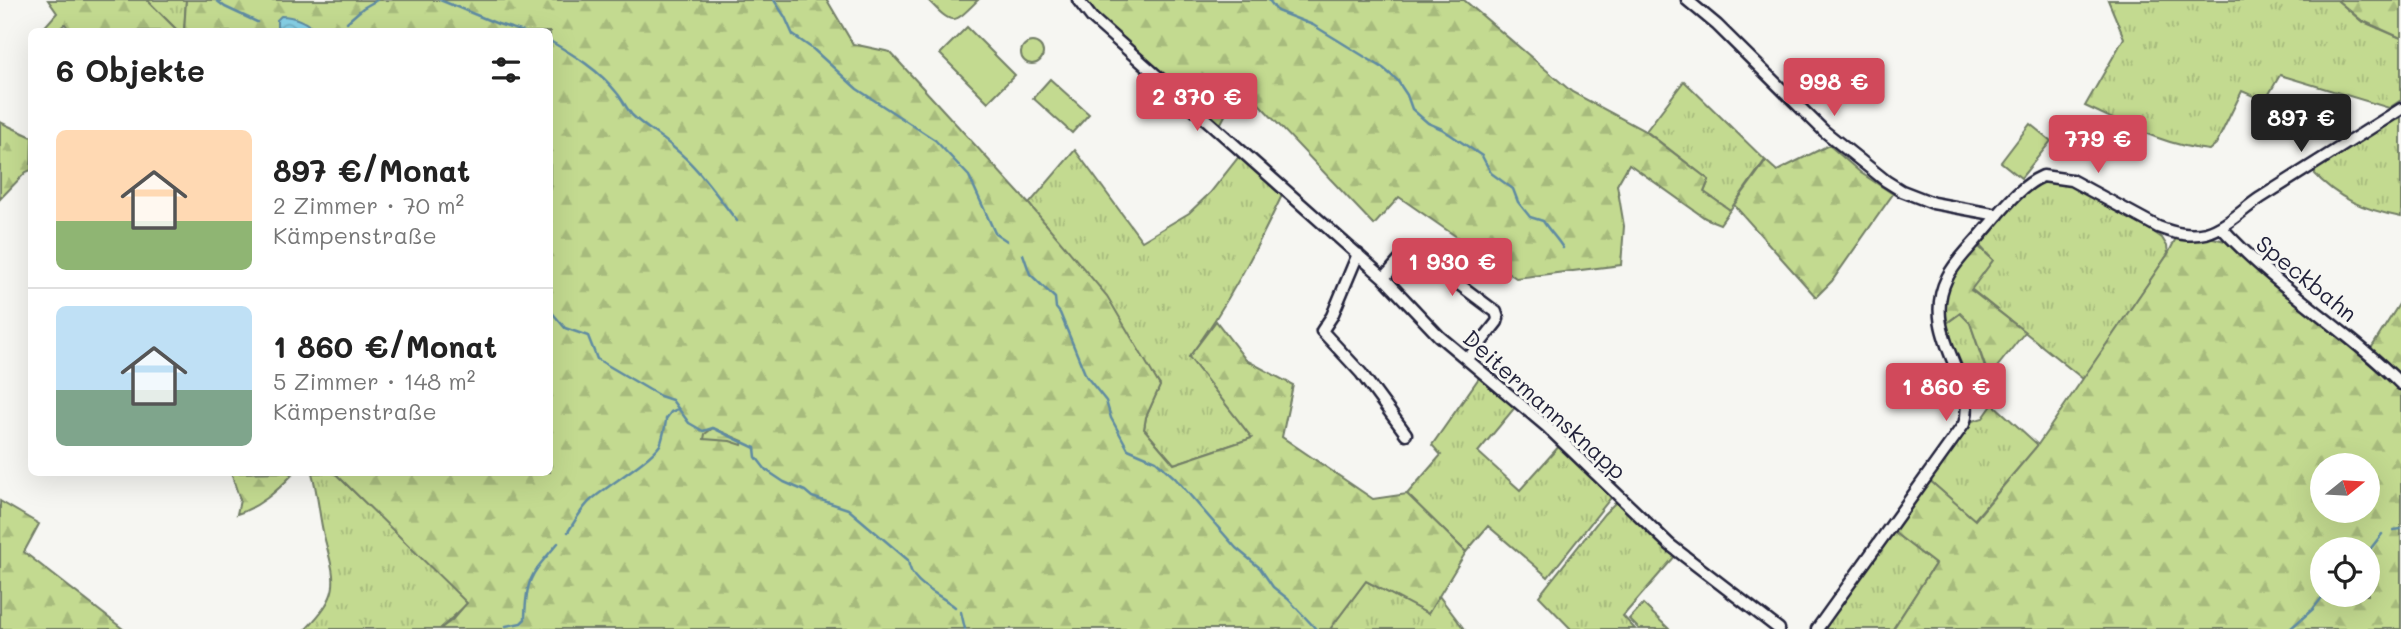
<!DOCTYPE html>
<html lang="de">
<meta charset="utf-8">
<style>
body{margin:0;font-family:Mali,sans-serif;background:#f6f6f6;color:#222;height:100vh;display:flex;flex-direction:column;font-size:26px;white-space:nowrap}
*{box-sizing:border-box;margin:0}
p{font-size:23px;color:#767676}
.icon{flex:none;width:38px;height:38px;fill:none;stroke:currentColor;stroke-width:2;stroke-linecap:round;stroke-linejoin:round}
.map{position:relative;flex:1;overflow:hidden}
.panel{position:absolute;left:28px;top:28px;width:525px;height:448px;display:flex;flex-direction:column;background:#fff;border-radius:10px;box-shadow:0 7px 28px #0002}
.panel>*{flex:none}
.needle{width:46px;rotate:72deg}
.controls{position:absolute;left:2310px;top:453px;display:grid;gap:14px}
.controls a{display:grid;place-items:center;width:70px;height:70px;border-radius:50%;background:#fff;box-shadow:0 7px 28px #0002;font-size:35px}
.price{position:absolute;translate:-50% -60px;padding:0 16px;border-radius:7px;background:#d1495b;color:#fff;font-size:23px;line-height:46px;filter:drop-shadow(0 2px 4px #0008)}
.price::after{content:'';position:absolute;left:50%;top:42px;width:21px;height:16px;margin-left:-10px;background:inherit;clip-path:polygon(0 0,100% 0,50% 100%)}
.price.current{background:#222;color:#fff}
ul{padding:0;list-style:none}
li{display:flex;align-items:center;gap:21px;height:175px;padding:0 28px}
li+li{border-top:2px solid #e0e0e0}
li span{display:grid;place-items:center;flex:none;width:196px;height:140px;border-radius:10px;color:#555}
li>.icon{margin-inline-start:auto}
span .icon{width:84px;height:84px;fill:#fffc;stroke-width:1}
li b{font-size:30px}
h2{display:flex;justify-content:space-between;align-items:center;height:84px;padding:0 28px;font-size:30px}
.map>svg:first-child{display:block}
.grass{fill:url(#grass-tufts);stroke:#727e66;stroke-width:2}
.forest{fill:url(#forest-firs);stroke:#727e66;stroke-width:2;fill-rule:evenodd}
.wetland{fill:url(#wetland-marsh);stroke:#727e66;stroke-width:2}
.green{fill:#c3da90;stroke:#727e66;stroke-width:2}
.water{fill:url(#water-waves);stroke:#5f8ba2;stroke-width:2}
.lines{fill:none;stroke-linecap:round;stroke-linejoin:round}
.stream{stroke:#5f8ba2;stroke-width:2.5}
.minor-casing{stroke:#22223b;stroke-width:15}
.minor{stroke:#f6f6f2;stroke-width:10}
.labels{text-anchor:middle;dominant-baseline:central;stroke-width:6;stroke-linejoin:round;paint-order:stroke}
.street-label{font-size:23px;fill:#22223b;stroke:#f6f6f2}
</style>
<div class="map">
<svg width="2401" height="629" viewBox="0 0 2401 629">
<defs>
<pattern id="grass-tufts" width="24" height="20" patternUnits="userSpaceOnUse" patternTransform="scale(1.75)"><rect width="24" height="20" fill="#c3da90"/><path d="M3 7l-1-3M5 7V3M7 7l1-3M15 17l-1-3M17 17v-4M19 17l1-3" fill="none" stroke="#a7bb7d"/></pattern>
<pattern id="forest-firs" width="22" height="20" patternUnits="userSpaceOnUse" patternTransform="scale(1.75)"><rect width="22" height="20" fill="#c3da90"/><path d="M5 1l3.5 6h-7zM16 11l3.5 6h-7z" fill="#a7bb7d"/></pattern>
<pattern id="wetland-marsh" width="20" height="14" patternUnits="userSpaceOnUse" patternTransform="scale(1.75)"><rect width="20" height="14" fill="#c3da90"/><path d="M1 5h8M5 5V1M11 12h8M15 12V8" fill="none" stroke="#a7bb7d"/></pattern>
<pattern id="water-waves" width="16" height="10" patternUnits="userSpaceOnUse" patternTransform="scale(1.75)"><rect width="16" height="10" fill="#87d1e7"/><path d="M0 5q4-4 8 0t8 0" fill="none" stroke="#74b3c7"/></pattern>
</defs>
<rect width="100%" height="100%" fill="#f6f6f2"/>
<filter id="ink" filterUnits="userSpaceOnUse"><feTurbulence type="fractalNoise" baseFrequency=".0143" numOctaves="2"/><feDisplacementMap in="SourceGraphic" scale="14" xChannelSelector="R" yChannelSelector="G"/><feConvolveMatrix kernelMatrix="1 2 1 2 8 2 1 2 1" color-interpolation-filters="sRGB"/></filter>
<g filter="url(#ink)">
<!-- grass -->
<path class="grass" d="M 147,0 L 186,0 L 184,31 L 178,31 Z
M 928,0 L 978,0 C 953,25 953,26 928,0 Z
M 2108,0 L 2337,0 L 2361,21 L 2401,38 L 2401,100 L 2389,108 L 2280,75 L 2265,101 L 2242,91 L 2216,144 L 2209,150 C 2165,146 2125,124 2085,106 L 2124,38 Z
M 1684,81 L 1765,160 L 1730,210 L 1704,192 L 1709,180 L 1646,131 Z
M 2401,116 L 2401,217 C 2363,209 2339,200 2312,171 Z
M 1075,150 L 1142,241 L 1189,213 L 1210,193 L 1241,154 L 1284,191 C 1256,250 1228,305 1189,357 L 1252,438 L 1174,464 L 1144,429 L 1146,417 L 1160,385 L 1029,204 Z
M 2044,181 L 2070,183 L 2128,214 L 2162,238 L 2167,246 L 2168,254 L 2083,379 L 1971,289 L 1993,260 L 1979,245 L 2025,193 Z
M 1961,313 L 1970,323 L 1988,377 L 1970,401 L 1944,325 Z
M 1481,375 L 1517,405 L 1478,452 L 1520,490 L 1561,444 L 1613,495 L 1548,577 L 1488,526 L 1466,552 L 1407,494 L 1441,455 L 1432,445 Z
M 1993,404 L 2038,445 L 1974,520 L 1928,479 L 1969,422 L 1983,418 Z
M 312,473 L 333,473 L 337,475 L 468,603 L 440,629 L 306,629 C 342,592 336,582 324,536 C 319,515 318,494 312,473 Z
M 1617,501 L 1621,502 L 1676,555 L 1623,616 L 1635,629 L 1571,629 L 1539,596 L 1604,514 Z
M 1891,530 L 1935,564 L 1893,629 L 1821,629 Z
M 1366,581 L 1428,613 L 1439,596 L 1464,629 L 1330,629 Z"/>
<!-- forest -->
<path class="forest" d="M 48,0 L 147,0 L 178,31 L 70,31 L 65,24 L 57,31 L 41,31 L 57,13 Z
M 186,0 L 827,0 L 853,44 L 890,52 L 1029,204 L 1107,296 L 1160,386 L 1146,417 L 1144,429 L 1174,464 L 1252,438 L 1189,357 L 1216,321 L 1246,360 L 1293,385 L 1282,437 L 1373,499 L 1407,494 L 1466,552 L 1428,614 L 1366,581 L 1330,629 L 440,629 L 452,620 L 467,603 L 337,475 L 339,472 L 550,472 L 550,32 L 184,32 Z
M 1082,0 L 1464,0 L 1572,92 L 1645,131 L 1709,180 L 1704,192 L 1730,210 L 1720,224 L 1705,218 L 1629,164 L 1617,185 L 1624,226 L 1621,265 L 1516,278 L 1399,197 L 1374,225 L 1241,85 L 1219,127 L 1095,16 Z
M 2337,0 L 2401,0 L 2401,38 L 2361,20 Z
M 0,122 L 32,137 L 31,170 L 26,172 L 0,199 Z
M 1829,145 L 1861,173 L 1893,194 L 1832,281 L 1816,297 L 1734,205 L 1766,161 L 1777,171 Z
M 2209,237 L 2225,241 L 2365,358 L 2401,301 L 2401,629 L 1893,629 L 1935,564 L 1891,530 L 1928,479 L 1975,520 L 2037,446 L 2168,254 L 2176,238 ZM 2322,466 L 2368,466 L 2368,511 L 2322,511 ZM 2322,550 L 2368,550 L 2368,595 L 2322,595 Z
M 1978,246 L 1993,260 L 1971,290 L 2025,332 L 1989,377 L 1970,323 L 1960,313 L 1944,325 C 1945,281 1949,278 1978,246 Z
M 288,472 L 292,475 C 276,492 259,507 237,514 L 240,500 L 231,473 Z
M 0,501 L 39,524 L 24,552 L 123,629 L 0,629 Z"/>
<!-- wetland -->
<path class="wetland" d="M 713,428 L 743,441 L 742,445 L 730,441 L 704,439 L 705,434 Z"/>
<!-- green -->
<path class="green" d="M 967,27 L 1015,75 L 988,102 L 940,54 Z
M1021 53a11 11 0 1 1 22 0a11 11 0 1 1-22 0Z
M 1050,79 L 1089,114 L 1072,133 L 1033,98 Z
M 2030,124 L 2051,141 L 2021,178 L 2001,162 Z
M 1643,604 L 1669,629 L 1639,629 L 1629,619 Z"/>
<!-- water -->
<path class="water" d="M 281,16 C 293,16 308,22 315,31 L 277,31 L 277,20 Z"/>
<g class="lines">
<!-- stream -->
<path class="stream" d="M 216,0 L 225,7 L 257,22
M 440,0 L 498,24 L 524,32
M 774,0 L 785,17 L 793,35 L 813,49 L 857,89 L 935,140 L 969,176 L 995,233 L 1007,241
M 1269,0 L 1277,11 L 1313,25 L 1383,68 L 1397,80 L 1407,95 L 1412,109 L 1428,123 L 1442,129 L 1482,156 L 1491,173 L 1513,189 L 1518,202 L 1530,217 L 1543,221 C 1550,232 1557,238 1563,248
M 347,22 L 363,8 L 377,0
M 315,30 L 327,31 L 341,26
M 550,41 C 574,55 599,70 617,93 C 623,100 626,108 632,115 C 645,128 661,136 674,148 C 699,168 717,196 737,221
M 1023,254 L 1030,274 L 1055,298 L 1056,308 L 1060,313 L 1086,376 L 1106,401 L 1111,418 L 1128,449 L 1156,461 L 1175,478 L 1236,548 L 1260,568 L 1273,587 L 1288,599 L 1316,629
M 550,310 L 565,328 L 588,336 L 597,359 L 660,396 L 672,400 L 689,423 L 703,431 L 713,428 L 755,448 L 756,457 L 766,470 L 784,482 L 805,491 L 812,497 L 848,509 L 908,560 C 910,584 938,593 955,607
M 2394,530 L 2401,529
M 568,532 C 575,521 581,509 591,500 C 608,485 649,461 660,445 C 662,441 666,424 666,419 L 671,412 L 678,409
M 2368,552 L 2382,534
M 961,612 L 965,629
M 506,626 L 521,623 L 525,619 C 526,576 532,574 558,543
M 2290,629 L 2313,609 L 2324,595"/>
<!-- minor casing -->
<g class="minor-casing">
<path id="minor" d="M 1078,0 L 1092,18 L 1384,278 L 1439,336 L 1546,426 L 1670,545 L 1779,629
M 1687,0 L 1717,25 L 1824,131 L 1886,181 L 1902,191 L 1933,203 L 1998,215
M 2221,227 C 2274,286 2345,328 2401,384
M 1358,254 L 1332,316 L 1322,331 L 1361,373 L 1406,434
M 1384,278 L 1406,253 L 1416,252 L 1496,312 L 1498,318 L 1497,322 L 1467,360
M 1817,629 L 1964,424 C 1980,382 1919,334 1947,278 C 1955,261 1972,246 1984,231 C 2001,212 2019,186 2043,176 L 2071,180 L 2158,227 C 2174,233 2189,237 2206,233 C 2227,227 2242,210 2260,198 C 2307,168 2354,139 2401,109"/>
</g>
<!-- minor -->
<use href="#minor" class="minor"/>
</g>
</g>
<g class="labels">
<!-- street labels -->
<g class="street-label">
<text transform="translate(2307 278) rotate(39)">Speckbahn</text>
<text transform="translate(1545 404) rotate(42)">Deitermannsknapp</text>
</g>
</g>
</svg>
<div class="controls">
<a><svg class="needle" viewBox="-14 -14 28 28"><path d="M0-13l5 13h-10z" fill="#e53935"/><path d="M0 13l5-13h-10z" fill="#767676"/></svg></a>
<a><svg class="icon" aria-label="locate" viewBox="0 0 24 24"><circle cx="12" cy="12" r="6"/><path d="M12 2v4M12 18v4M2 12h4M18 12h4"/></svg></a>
</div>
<b class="price" style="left:1834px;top:118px">998 €</b>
<b class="price" style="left:1197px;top:133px">2 370 €</b>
<b class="price current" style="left:2301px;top:154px">897 €</b>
<b class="price" style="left:2098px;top:175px">779 €</b>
<b class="price" style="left:1452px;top:298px">1 930 €</b>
<b class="price" style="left:1946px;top:423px">1 860 €</b>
<section class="panel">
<h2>6 Objekte<svg class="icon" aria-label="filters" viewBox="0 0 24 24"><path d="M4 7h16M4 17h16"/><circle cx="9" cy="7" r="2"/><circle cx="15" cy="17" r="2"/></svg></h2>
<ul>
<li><span style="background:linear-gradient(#ffd9b3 65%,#8fb573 0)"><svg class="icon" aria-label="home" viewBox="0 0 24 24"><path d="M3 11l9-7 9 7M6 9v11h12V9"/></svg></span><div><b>897 €/Monat</b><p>2 Zimmer · 70 m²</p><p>Kämpenstraße</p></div></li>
<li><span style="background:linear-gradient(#bfe0f5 60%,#7fa58c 0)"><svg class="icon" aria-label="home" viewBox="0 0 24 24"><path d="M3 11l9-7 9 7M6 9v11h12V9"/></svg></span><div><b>1 860 €/Monat</b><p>5 Zimmer · 148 m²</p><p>Kämpenstraße</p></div></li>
</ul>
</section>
</div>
